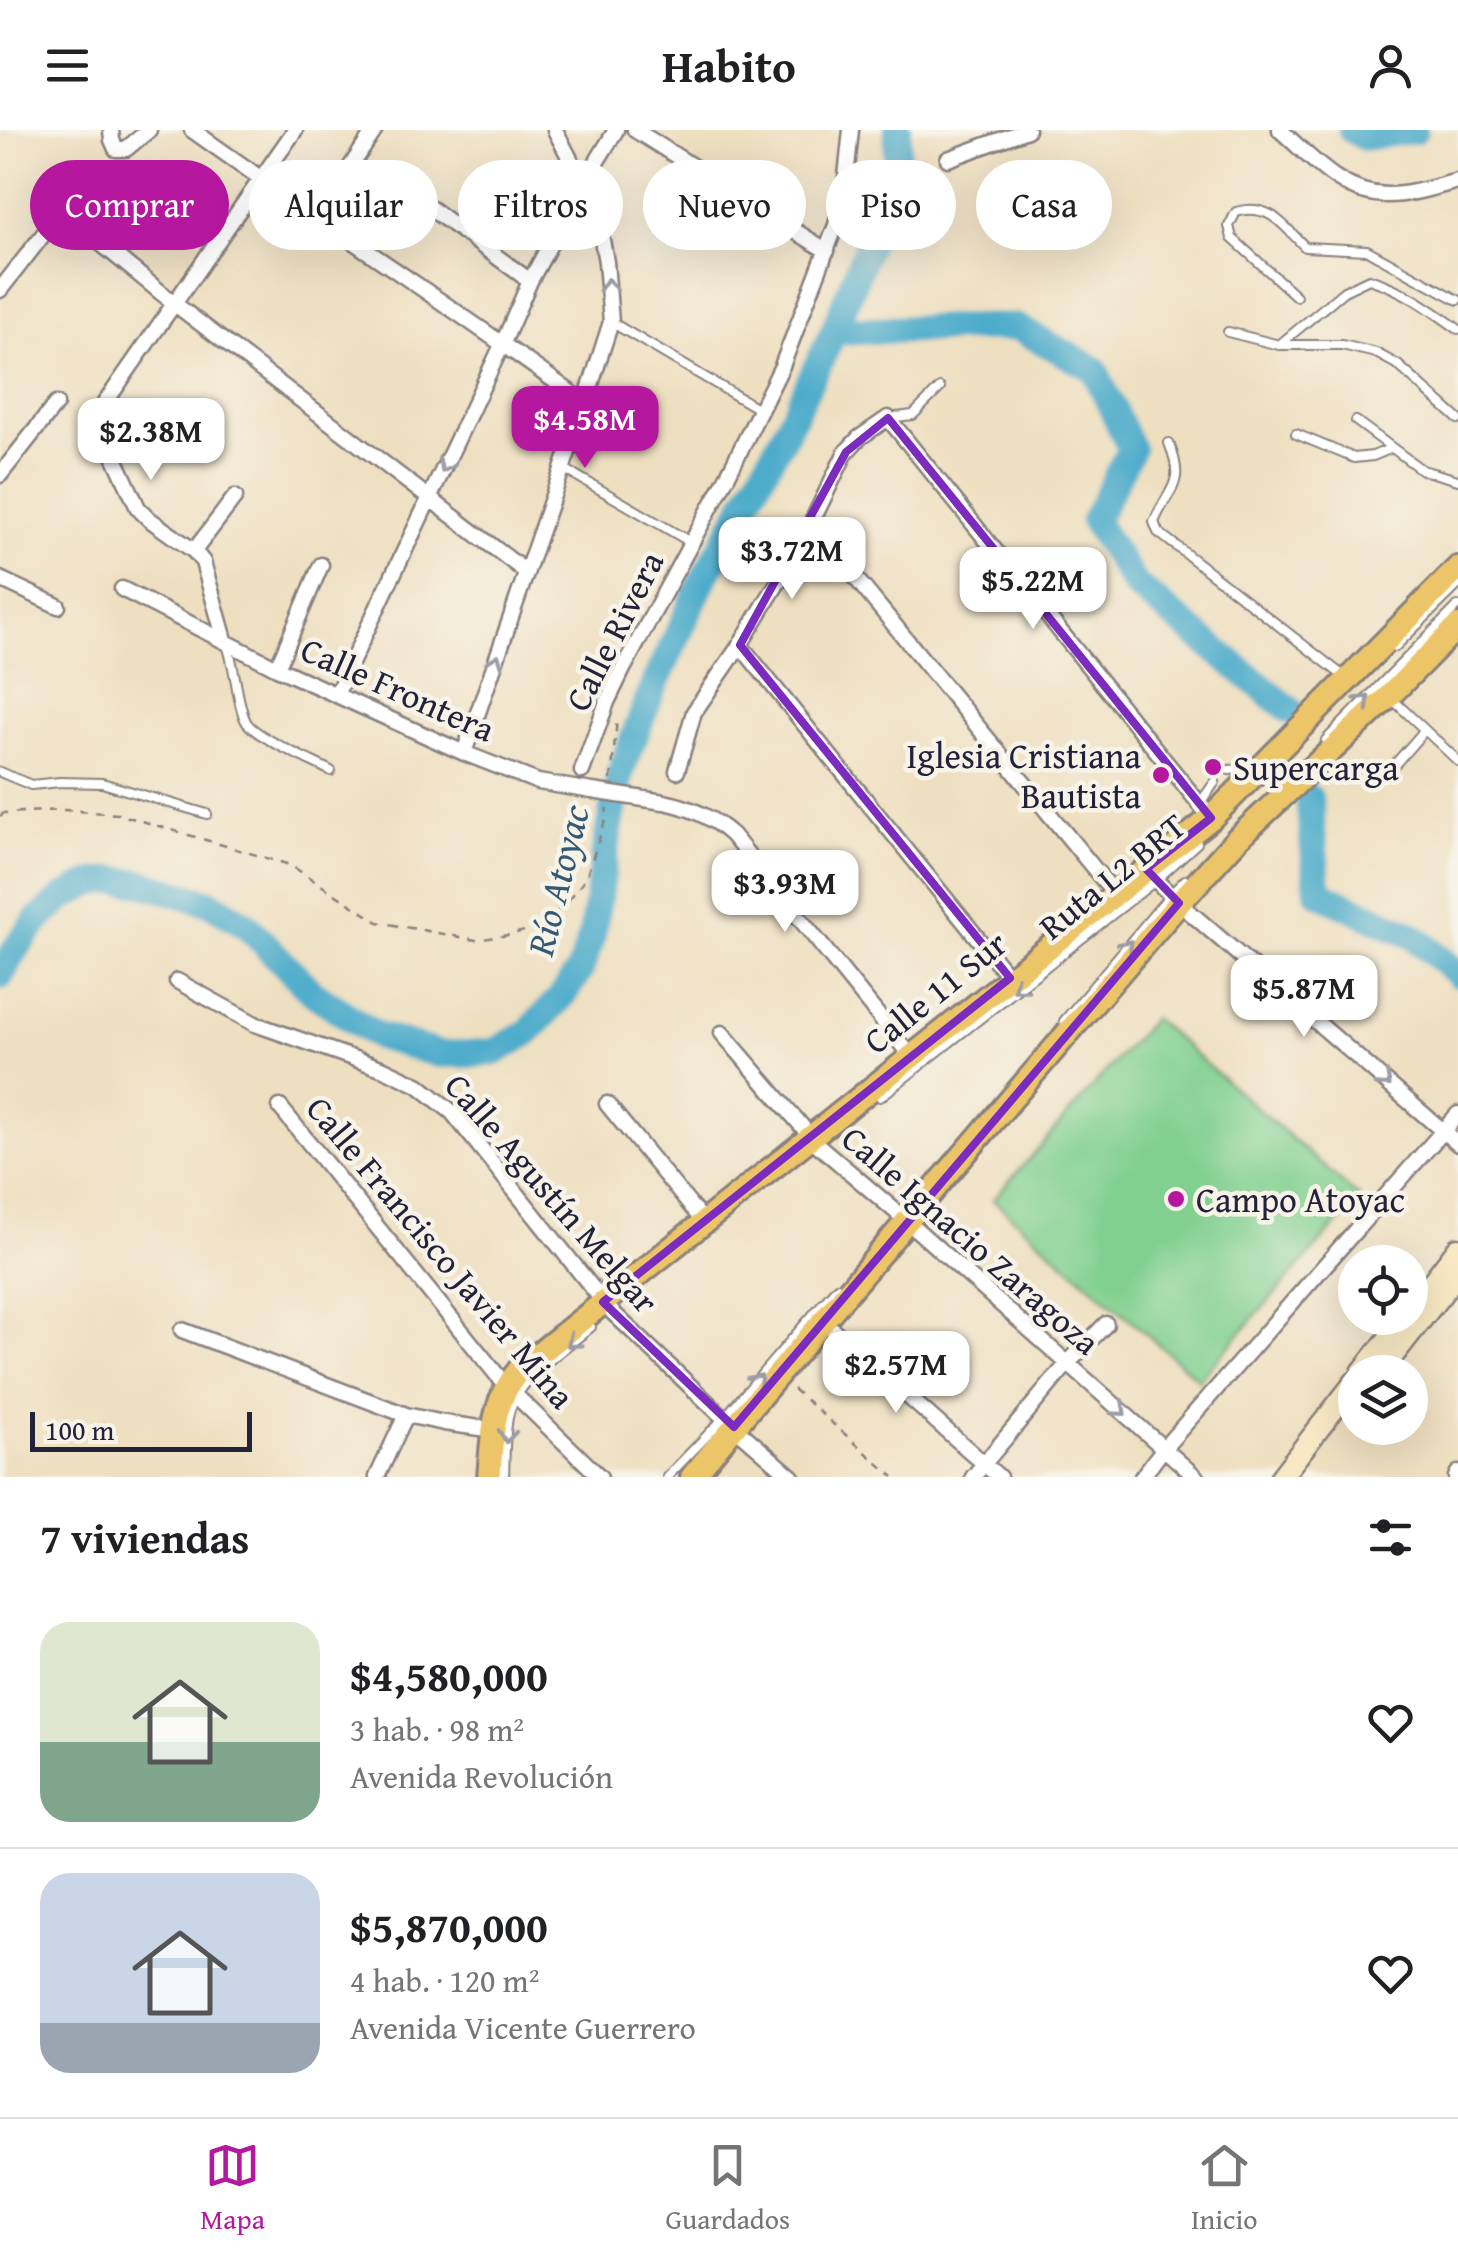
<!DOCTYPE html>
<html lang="es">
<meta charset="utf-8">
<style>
body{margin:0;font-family:"Gentium Book Plus",serif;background:#f2f2f2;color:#202124;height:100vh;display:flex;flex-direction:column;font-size:38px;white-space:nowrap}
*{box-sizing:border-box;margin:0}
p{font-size:32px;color:#757577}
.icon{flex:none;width:55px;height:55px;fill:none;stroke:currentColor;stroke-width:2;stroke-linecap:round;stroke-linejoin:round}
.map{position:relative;height:1347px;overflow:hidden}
.drawer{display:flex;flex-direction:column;background:#fff;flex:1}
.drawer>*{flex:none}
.hud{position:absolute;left:30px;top:30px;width:1400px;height:90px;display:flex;gap:20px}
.buttons{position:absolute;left:1338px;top:1115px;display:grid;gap:20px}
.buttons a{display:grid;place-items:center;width:90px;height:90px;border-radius:50%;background:#fff;box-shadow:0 10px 40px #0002;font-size:50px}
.scale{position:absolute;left:30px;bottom:25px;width:222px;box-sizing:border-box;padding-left:10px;border:5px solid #22223b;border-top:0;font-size:28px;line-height:35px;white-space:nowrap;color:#22223b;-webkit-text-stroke:8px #f7f3e8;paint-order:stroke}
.price{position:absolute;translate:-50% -85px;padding:0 22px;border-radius:20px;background:#fff;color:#222;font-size:32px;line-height:65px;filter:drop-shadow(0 2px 5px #0008)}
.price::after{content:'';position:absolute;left:50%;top:60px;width:30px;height:22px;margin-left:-15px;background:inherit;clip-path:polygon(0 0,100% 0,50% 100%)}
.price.current{background:#b5179e;color:#fff}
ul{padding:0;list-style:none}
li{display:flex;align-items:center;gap:30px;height:250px;padding:0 40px}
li+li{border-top:2px solid #e0e0e0}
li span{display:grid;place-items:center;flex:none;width:280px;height:200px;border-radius:30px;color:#555}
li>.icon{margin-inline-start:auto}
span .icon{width:120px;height:120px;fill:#fffc;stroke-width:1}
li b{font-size:42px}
h2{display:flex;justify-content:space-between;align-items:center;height:120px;padding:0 40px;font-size:42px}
.pill{padding:0 35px;border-radius:45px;background:#fff;box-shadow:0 10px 40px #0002;font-size:35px;line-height:90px}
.pill.current{background:#b5179e;color:#fff}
header{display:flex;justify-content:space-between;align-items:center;height:130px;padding:0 40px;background:#fff;font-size:45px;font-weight:700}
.dock{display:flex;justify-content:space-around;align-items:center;height:140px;border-top:2px solid #e0e0e0;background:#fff;font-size:28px;color:#757577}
.dock a{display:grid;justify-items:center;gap:5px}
.dock .current{color:#b5179e}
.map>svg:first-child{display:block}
.green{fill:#81d090;stroke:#527966;stroke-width:2.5}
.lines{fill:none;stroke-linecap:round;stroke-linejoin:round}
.river{stroke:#4daccb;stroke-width:28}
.service-casing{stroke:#88807e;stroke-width:12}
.minor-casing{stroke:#88807e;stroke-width:19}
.secondary-casing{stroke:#88807e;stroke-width:25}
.primary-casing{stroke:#88807e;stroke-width:28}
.path{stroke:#88807e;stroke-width:2.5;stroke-dasharray:8 8;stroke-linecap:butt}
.service{stroke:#fff;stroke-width:8}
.minor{stroke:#fff;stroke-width:14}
.secondary{stroke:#f8e8c3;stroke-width:20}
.primary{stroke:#edc569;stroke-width:22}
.minor-bridge-casing{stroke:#88807e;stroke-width:19;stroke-linecap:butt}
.minor-bridge{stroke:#fff;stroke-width:14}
.oneway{stroke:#9c9ca7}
.marked{fill:none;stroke:#7b2cbf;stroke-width:8;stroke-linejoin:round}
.poi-dot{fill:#b5179e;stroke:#f7f3e8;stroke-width:4}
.labels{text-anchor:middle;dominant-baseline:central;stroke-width:9;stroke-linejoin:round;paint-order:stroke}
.street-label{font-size:35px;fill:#22223b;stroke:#f7f3e8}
.poi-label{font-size:35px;fill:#22223b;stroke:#f7f3e8;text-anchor:start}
.water-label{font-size:38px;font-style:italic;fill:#335975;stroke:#f7f3e8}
</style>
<header><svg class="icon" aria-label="menu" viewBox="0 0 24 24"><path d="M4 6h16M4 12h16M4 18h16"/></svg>Habito<svg class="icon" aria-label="person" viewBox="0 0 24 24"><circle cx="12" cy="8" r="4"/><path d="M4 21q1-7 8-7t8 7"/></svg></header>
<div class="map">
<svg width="1458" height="1347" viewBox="0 0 1458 1347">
<rect width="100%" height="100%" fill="#f7f3e8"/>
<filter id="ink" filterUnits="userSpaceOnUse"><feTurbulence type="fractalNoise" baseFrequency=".01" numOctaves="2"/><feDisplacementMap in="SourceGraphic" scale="20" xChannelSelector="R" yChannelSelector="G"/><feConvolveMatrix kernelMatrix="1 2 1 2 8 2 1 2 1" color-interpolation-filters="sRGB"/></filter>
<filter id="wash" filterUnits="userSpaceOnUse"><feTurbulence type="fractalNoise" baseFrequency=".0048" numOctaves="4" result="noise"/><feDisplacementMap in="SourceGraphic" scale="40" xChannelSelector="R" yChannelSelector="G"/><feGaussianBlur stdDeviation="2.25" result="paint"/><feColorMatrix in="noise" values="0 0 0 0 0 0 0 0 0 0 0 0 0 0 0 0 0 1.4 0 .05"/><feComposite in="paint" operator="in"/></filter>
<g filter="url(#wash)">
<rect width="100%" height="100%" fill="#eedfc0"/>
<!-- green -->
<path class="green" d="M 1153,888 L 1360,1068 L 1199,1250 L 993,1070 Z"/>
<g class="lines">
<!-- river -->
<path class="river" d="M 1352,0 L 1364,7 L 1414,0
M 834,201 L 1016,197 L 1094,239 L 1131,319 L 1094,391 L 1135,455 L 1290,580
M 1309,668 L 1318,762 L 1413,806 L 1458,844
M 0,846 L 19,814 L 38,790 L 64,767 L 92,753 L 114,750 L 142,753 L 210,773 L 245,794 L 312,862 L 377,906 L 439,924 L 467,924 L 495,922 L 529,902 L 563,865 L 580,840 L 592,805 L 608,705 L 621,641 L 651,563 L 702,452 L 785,303 L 834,201 L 881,82 L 897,30 L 898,0"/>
</g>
</g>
<g filter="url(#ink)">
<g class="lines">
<!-- service casing -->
<g class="service-casing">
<path id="service" d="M 1296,166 L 1232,108 L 1229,96 L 1236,82 C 1269,72 1284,96 1305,117 L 1367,120 L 1458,170
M 611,192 L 762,281
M 1228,202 L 1279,215 L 1342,215 L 1376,223 L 1398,235 L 1458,289
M 1279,215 L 1344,161 L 1369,149 C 1404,160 1429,178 1458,199
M 888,288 L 913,285 L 940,258
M 1356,291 L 1422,340 L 1458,350
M 1296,304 L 1354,328 L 1373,326 L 1392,318
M 1169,313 C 1186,356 1170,355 1154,392 L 1158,402 L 1346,548
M 563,338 L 692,413
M 227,515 C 235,535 238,580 247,593 C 258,608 312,631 331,641
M 1395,517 L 1458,455
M 1392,569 L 1458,631
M 1326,610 L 1458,476
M 1229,640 L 1242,639 L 1251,642
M 1389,641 L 1424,601
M 0,642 L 31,655 L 60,652 L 102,653 L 207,684
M 1200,673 L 1215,652
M 1064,891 L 1170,765 L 1185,750
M 880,967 L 1156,750 L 1197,713
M 504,1347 C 505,1326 504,1303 509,1283 C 518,1248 565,1219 591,1197
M 667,1347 L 724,1288 L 837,1157"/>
</g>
<!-- minor casing -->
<g class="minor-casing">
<path id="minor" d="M 111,0 L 112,10 L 116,19 L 126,19 L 149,0
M 192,0 C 322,93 457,179 585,273
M 635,0 L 827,121
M 1280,0 C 1311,27 1342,65 1387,65 C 1411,65 1435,57 1458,51
M 948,29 L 1027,0
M 411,64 L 530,151
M 317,87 L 375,0
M 77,94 L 175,174 L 526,442
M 0,160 L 46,101
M 0,345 L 56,274
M 194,421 L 235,367
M 845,435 L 1115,764
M 0,449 L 58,476
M 122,459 L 277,538 L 464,623 L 538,652 L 592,661
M 225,510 L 203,432 L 194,421 L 149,389 L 138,378 L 102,300 L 99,287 L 105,273 L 295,0
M 740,515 L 1010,848
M 277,538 L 321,435
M 336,565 L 503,213 L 530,151 L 583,54 L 616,0
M 464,623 L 585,273 L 611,192 L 606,132 L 601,104 L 583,54 L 555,0
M 582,641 L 607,572 L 623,539 L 727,347 L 782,236 L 836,95 L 845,57 L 851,0
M 677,641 L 694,582 L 740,515 L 800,416 L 846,322 L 859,308 L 888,288 L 1211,688
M 664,672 C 690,677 712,687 732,705 L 911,926
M 1145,740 L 1179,773 L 1458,1014
M 177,851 L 255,894 L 384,939 L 418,955 L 452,982 L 610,1180 L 724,1288 L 792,1347
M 722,903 L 818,1015 L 900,1085 L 1196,1347
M 607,974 L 703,1091
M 280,977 L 506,1256 L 600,1347
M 823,1191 L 999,1347
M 182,1200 L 406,1285 L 444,1293 L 494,1300
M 377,1347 L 406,1285
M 973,1347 L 1067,1234 L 1106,1194
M 1142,1347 L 1164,1318 L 1458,984
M 1456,1347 L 1458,1343"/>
</g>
<!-- secondary casing -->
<g class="secondary-casing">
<path id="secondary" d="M 1410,1181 L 1458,1118
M 1362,1242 L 1405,1188
M 1380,1242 L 1458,1143
M 1281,1347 L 1355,1252"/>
</g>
<!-- primary casing -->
<g class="primary-casing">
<path id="primary" d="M 489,1347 C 493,1305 491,1273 520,1239 L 1211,688 L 1458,438
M 692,1347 L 907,1091 L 1179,773 L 1238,708 L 1389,566 L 1458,496"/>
</g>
<!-- path -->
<path class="path" d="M 823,405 L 836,422
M 611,650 L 617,589
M 0,686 L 4,683 L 64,680 L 118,684 L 290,735 L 378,792 L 476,810 L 508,805 L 533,799 L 563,777 L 586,748 L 605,691 L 607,678
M 793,1259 L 894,1347"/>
<!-- service -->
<use href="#service" class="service"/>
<!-- minor -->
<use href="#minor" class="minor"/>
<!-- secondary -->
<use href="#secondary" class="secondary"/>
<!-- primary -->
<use href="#primary" class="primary"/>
<!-- minor-bridge casing -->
<g class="minor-bridge-casing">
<path id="minor-bridge" d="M 592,661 L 664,672"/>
</g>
<!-- minor-bridge -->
<use href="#minor-bridge" class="minor-bridge"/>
</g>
<!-- one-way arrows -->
<defs><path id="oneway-chevron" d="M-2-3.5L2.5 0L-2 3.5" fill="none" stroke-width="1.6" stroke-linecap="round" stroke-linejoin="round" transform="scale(2.5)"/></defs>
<g class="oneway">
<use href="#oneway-chevron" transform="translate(608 155) rotate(-94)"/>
<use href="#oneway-chevron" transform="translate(445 336) rotate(115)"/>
<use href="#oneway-chevron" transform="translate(496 531) rotate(-71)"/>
<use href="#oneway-chevron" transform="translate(1364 571) rotate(-46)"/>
<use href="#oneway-chevron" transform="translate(1127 816) rotate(-50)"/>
<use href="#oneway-chevron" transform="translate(1019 857) rotate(142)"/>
<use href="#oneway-chevron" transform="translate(1385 951) rotate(41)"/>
<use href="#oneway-chevron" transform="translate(573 1212) rotate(140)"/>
<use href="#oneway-chevron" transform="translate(757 1250) rotate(-49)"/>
<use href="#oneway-chevron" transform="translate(1120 1280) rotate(41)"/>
<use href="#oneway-chevron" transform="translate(507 1306) rotate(95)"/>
</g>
</g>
<!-- marked area -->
<path class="marked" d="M 888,288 L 1211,688 L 1146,739 L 1179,773 L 734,1297 L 603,1172 L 1010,848 L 740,515 L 846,322 Z"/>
<!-- markers -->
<g class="poi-dot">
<circle cx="1213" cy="637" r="10"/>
<circle cx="1161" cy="645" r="10"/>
<circle cx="1176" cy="1069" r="10"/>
</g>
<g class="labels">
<!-- street labels -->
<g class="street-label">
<text transform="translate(614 501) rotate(-63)">Calle Rivera</text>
<text transform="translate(398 559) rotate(24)">Calle Frontera</text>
<text transform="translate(1112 746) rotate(-39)">Ruta L2 BRT</text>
<text transform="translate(935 862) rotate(-39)">Calle 11 Sur</text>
<text transform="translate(552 1063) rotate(49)">Calle Agustín Melgar</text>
<text transform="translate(971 1110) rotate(41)">Calle Ignacio Zaragoza</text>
<text transform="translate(441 1122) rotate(50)">Calle Francisco Javier Mina</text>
</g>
<!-- poi labels -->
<g class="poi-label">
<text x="1141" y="625" text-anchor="end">Iglesia Cristiana<tspan x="1141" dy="40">Bautista</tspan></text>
<text x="1233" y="637">Supercarga</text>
<text x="1196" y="1069">Campo Atoyac</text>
</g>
<!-- water labels -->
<g class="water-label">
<text transform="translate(557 750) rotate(-76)">Río Atoyac</text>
</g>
</g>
</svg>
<div class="buttons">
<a><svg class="icon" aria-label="locate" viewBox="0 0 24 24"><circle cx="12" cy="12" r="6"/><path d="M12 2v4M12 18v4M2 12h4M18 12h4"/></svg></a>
<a><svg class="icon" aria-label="layers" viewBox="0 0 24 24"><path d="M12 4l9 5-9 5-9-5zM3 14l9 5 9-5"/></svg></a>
</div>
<div class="scale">100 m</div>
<b class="price current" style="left:585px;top:341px">$4.58M</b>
<b class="price" style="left:151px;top:353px">$2.38M</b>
<b class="price" style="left:792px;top:472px">$3.72M</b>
<b class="price" style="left:1033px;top:502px">$5.22M</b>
<b class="price" style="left:785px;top:805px">$3.93M</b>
<b class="price" style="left:1304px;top:910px">$5.87M</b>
<b class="price" style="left:896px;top:1286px">$2.57M</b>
<div class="hud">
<a class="pill current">Comprar</a>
<a class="pill">Alquilar</a>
<a class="pill">Filtros</a>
<a class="pill">Nuevo</a>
<a class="pill">Piso</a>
<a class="pill">Casa</a>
</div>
</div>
<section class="drawer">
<h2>7 viviendas<svg class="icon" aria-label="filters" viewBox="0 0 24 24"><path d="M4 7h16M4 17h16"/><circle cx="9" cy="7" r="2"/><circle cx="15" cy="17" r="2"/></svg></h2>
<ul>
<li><span style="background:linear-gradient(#dfe7d0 60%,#7fa58c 0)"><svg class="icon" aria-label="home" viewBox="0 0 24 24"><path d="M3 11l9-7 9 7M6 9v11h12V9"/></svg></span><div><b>$4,580,000</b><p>3 hab. · 98 m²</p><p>Avenida Revolución</p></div><svg class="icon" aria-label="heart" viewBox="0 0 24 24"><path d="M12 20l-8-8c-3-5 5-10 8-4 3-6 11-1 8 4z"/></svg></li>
<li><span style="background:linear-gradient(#c9d6e8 75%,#9aa5b1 0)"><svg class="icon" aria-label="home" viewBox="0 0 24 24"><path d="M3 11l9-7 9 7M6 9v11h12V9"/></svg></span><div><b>$5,870,000</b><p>4 hab. · 120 m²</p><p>Avenida Vicente Guerrero</p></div><svg class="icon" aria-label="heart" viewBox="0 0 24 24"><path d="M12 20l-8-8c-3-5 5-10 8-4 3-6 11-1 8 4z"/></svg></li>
</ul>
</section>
<nav class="dock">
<a class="current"><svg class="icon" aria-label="map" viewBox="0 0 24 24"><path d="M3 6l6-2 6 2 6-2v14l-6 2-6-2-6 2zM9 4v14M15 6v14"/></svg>Mapa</a>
<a><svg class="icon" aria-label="saved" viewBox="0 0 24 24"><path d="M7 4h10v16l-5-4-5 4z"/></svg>Guardados</a>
<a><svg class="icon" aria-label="home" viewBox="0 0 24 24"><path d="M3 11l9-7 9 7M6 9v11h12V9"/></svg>Inicio</a>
</nav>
